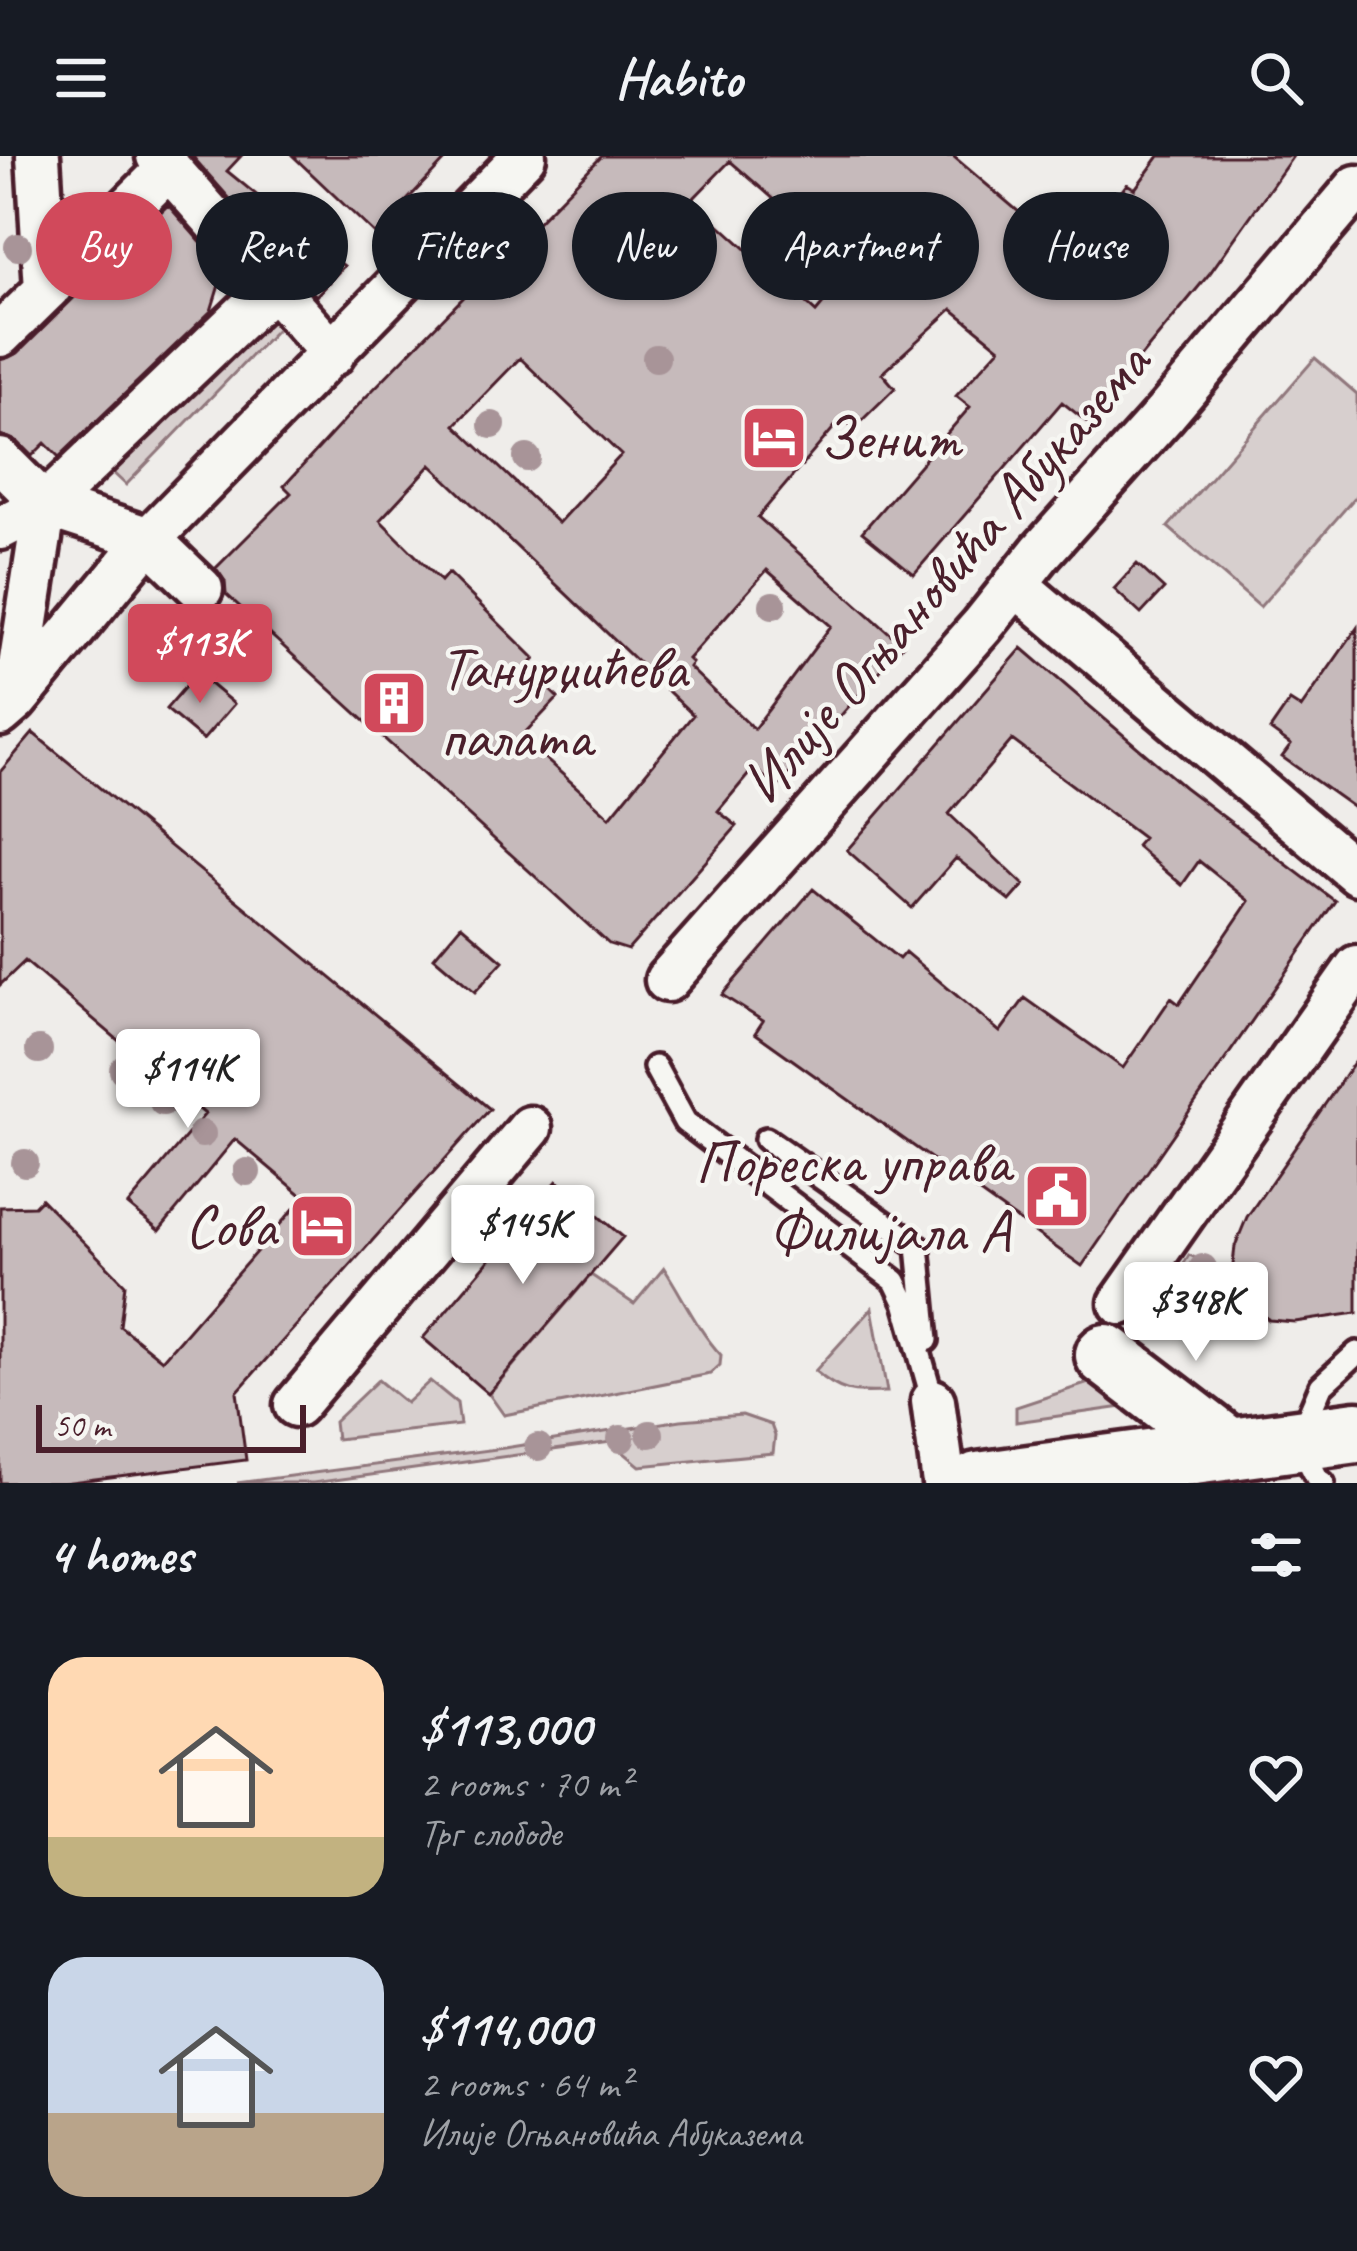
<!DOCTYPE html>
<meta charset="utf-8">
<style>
body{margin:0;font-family:Caveat,sans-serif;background:#20242c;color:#f1f3f6;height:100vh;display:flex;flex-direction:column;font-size:45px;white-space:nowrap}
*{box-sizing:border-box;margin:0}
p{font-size:39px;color:#9ea1a6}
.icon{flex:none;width:66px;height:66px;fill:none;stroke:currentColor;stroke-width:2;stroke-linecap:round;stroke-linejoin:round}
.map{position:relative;height:1327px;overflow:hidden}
.sheet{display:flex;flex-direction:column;background:#171b24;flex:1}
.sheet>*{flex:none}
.hud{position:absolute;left:36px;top:36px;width:1287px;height:108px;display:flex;gap:24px}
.scale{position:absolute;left:36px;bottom:30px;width:270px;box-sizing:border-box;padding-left:12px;border:6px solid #4a1f2b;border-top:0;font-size:33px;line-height:42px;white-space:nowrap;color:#4a1f2b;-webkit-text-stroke:9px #f6f6f2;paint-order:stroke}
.price{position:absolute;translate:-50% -102px;padding:0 27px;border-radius:12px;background:#fff;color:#222;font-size:39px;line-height:78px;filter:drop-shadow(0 3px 6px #0008)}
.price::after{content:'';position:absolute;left:50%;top:72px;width:36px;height:27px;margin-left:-18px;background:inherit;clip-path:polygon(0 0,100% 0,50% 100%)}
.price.selected{background:#d1495b;color:#fff}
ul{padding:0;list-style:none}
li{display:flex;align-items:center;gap:36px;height:300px;padding:0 48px}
li span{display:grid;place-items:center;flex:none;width:336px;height:240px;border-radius:36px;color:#555}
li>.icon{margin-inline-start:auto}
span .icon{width:144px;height:144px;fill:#fffc;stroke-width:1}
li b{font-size:51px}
h2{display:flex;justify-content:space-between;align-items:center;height:144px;padding:0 48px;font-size:51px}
.tag{padding:0 42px;border-radius:54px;background:#171b24;box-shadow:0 3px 9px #0004;font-size:42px;line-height:108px}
.tag.selected{background:#d1495b;color:#fff}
header{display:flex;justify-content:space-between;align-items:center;height:156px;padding:0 48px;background:#171b24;font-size:54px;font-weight:700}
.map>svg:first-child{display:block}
.green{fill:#d7cfce;stroke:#90777c;stroke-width:3}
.building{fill:#c6babb;stroke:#4a1f2b;stroke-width:3;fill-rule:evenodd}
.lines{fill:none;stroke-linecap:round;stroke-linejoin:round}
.lane-casing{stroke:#4a1f2b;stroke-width:30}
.street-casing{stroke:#4a1f2b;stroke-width:51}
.secondary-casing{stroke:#4a1f2b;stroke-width:69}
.lane{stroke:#f6f6f2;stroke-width:21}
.street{stroke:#f6f6f2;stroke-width:42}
.secondary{stroke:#f6f6f2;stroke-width:60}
.tree{fill:#a89498}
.labels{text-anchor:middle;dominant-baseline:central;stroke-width:9;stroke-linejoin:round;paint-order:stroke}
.poi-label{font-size:60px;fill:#4a1f2b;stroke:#f6f6f2;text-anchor:start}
.street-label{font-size:60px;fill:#4a1f2b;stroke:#f6f6f2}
</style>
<header><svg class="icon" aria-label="menu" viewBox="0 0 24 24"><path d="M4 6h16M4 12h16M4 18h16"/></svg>Habito<svg class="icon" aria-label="search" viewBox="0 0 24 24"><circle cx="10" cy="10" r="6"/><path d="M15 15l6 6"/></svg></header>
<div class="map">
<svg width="1357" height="1327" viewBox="0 0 1357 1327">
<rect width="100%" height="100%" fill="#efedea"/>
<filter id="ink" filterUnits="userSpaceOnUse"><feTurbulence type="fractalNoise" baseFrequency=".00833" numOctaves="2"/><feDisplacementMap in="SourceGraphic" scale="24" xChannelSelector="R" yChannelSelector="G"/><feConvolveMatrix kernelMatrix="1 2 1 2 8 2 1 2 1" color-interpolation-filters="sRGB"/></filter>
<g filter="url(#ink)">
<!-- green -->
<path class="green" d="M 261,155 L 278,172 L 126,329 L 108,312 Z
M 1315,202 L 1357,238 L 1357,339 L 1260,451 L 1168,371 Z
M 1189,1099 L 1209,1108 L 1213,1141 L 1222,1156 C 1200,1174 1177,1174 1154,1158 Z
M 664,1112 C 683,1141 697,1173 721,1199 L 720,1209 L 710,1218 L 504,1259 L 489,1238 L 591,1119 L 634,1148 Z
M 872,1152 L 887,1236 C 852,1237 842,1238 815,1215 Z
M 1107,1221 L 1144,1248 L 1016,1266 L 1016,1251 Z
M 378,1224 L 406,1247 L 430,1225 L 457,1247 L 460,1269 L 336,1283 L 334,1266 Z
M 742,1259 L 771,1269 L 775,1280 L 773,1297 L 640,1310 L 611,1286 L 313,1327 L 237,1327 L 504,1292 L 681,1264 Z"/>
<!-- building -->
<path class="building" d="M 192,0 L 241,0 L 227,15 L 344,110 L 316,140 Z
M 293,0 L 449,0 L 375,78 Z
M 602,0 L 953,0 L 1033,68 L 1049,46 L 1086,73 L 1110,41 L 1114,45 L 1127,28 L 1135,33 L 1159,0 L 1293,0 L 1210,117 L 1087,266 L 1062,246 L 914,418 L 862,376 L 970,251 L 956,240 L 1000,192 L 952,153 L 882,217 L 895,232 L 854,272 L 842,262 L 758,361 L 903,489 L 777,632 L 754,612 L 718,655 L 737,670 L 628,794 L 609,788 L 226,438 L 225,425 L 216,412 L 291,337 L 284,330 L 364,243 ZM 730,5 L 853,112 L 816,156 L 692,44 ZM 520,202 L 621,299 L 558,367 L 455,269 ZM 431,309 L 693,559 L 610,661 L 521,581 L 558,542 L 527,511 L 535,503 L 448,417 L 441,425 L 380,364 ZM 767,414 L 831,470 L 754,573 L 689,511 L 692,507 L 688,503 Z
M 168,49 L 224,113 L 211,155 L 59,301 L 45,287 L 32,300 L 17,285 L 0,279 L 0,204 L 18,197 Z
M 1137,408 L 1164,433 L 1141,458 L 1114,433 Z
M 1357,472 L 1357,654 L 1282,601 L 1291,589 L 1270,574 L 1290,545 L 1301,552 Z
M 1022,492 L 1184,631 L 1335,745 L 1082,1110 L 755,877 L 763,865 L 722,839 L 813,733 L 899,803 L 905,796 L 1000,876 L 1025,842 L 1123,912 L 1171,842 L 1179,848 L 1249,745 L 1199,705 L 1182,729 L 1136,690 L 1143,682 L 1012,584 L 949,658 L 1024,729 L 1010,745 L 956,702 L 912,752 L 847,694 Z
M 197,517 L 234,548 L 203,584 L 166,553 Z
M 33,577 L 490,953 L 237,1236 L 246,1304 L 63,1327 L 0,1327 L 0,1051 L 34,1050 L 41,1043 L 125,1128 L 120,1170 L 162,1204 L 304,1041 L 235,983 L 159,1075 L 128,1049 L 205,958 L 25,805 L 0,829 L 0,616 Z
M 461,769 L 503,805 L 475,836 L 434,801 Z
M 1357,902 L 1357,1157 L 1295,1166 L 1269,1164 L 1237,1134 L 1232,1118 L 1235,1090 L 1247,1061 Z
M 557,1025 L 623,1081 L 488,1238 L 423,1182 Z"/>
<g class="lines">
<!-- lane casing -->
<g class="lane-casing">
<path id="lane" d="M 655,911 L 685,966 L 895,1125 L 905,1146 L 933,1245
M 766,983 L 918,1090 L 927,1184
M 1323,1327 L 1318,1324 L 1298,1284 L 1321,1230 L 1357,1197"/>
</g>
<!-- street casing -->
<g class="street-casing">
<path id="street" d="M 158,0 L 333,198
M 46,134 L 169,12
M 0,179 L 46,134 L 38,0
M 0,304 L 45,349 L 149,383 L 201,433
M 0,372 L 45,349 L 274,130
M 1015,428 L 1357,717
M 15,543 L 45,349
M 0,558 L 15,545 L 149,383 L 524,0
M 667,824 L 982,470 L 1041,396 L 1164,259 L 1357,31
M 1121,1147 L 1357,811
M 933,1245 L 944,1327
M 296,1249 L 530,972"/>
</g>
<!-- secondary casing -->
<g class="secondary-casing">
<path id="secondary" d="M 1106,1199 L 1229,1293
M 978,1327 L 1357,1276"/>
</g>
<!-- lane -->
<use href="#lane" class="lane"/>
<!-- street -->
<use href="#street" class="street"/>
<!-- secondary -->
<use href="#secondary" class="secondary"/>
</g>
<!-- trees -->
<g class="tree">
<circle cx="18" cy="91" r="14"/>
<circle cx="656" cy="202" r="14"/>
<circle cx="492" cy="269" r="14"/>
<circle cx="527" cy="302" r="14"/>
<circle cx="773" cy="449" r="14"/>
<circle cx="39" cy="894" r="14"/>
<circle cx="123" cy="914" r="14"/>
<circle cx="163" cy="946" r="14"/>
<circle cx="202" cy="978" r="14"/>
<circle cx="25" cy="1007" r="14"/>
<circle cx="247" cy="1016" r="14"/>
<circle cx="1203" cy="1112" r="14"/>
<circle cx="650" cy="1278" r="14"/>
<circle cx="621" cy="1283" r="14"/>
<circle cx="538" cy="1291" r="14"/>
</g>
</g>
<!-- icons -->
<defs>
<g id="hotel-square" transform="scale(3.45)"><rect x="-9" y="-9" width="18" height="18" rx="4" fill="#d1495b" stroke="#f6f6f2"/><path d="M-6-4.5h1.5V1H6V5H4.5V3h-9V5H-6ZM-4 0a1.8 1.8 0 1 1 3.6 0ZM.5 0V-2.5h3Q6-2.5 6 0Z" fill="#fff"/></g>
<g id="building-square" transform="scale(3.45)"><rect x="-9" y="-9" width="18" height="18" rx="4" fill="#d1495b" stroke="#f6f6f2"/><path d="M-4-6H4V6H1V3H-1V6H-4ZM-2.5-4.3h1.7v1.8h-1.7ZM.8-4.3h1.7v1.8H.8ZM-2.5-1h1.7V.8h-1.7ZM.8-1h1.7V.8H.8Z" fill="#fff"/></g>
<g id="civic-square" transform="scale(3.45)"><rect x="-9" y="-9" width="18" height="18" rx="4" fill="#d1495b" stroke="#f6f6f2"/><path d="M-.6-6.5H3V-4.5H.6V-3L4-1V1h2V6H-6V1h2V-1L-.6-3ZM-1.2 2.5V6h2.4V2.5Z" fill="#fff"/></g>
</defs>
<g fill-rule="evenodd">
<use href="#hotel-square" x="774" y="282"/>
<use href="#building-square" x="394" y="547"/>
<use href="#civic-square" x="1057" y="1040"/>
<use href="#hotel-square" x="322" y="1070"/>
</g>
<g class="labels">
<!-- poi labels -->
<g class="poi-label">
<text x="820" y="282">Зенит</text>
<text x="440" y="512">Танурџићева<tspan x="440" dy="69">палата</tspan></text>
<text x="1010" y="1006" text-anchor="end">Пореска управа<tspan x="1010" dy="69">Филијала А</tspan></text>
<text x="276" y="1070" text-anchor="end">Сова</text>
</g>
<!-- street labels -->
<g class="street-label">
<text transform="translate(945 417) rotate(-49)">Илије Огњановића Абуказема</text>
</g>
</g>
</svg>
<div class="scale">50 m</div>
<b class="price selected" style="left:200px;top:550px">$113K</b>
<b class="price" style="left:188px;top:975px">$114K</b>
<b class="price" style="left:523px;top:1131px">$145K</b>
<b class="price" style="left:1196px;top:1208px">$348K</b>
<div class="hud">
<a class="tag selected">Buy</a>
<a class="tag">Rent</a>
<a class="tag">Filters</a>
<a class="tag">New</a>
<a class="tag">Apartment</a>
<a class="tag">House</a>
</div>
</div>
<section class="sheet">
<h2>4 homes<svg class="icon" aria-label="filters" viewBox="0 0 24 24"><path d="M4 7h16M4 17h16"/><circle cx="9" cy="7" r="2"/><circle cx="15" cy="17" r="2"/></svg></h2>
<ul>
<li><span style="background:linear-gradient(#ffd9b3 75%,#c2b280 0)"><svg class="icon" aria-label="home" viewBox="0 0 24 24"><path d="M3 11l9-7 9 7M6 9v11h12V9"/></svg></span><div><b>$113,000</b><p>2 rooms · 70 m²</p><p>Трг слободе</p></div><svg class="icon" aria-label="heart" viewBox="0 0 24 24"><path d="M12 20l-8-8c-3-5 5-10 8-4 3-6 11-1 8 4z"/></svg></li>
<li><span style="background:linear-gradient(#c9d6e8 65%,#b9a48a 0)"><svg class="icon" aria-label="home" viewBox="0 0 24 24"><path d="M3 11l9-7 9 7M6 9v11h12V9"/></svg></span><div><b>$114,000</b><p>2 rooms · 64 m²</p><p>Илије Огњановића Абуказема</p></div><svg class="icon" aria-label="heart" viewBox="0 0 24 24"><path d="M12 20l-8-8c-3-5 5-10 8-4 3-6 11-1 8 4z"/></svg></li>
</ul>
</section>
